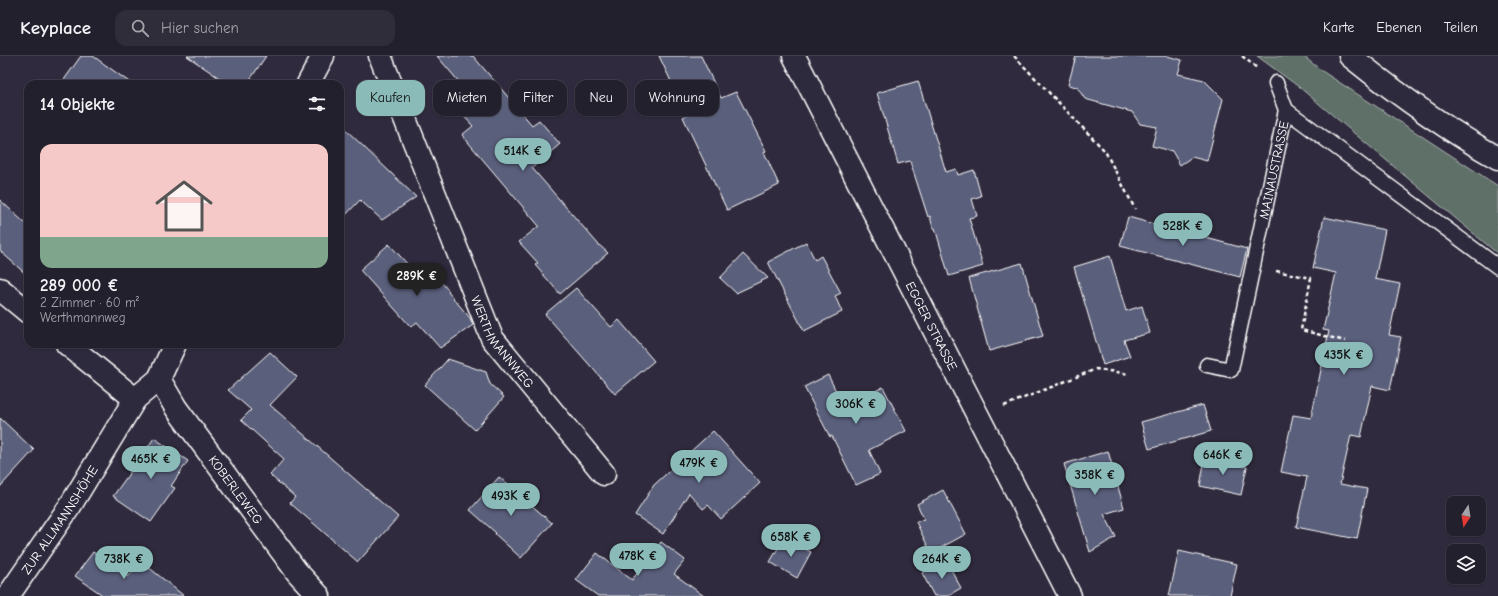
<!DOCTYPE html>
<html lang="de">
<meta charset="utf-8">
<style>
body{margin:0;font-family:"Comic Neue",sans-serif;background:#2f2d3a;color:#f1f3f6;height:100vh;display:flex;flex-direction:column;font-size:15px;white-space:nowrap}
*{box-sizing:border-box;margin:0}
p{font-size:13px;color:#a3a3aa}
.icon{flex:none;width:22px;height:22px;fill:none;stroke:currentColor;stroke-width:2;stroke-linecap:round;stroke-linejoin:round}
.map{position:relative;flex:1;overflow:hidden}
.sheet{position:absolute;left:24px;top:24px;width:320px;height:268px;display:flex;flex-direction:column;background:#23202e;border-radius:12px;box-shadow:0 1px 3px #0004,0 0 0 1px #403e4a}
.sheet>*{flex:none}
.guide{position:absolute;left:356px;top:24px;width:380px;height:36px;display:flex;gap:8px}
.needle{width:26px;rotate:192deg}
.controls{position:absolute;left:1446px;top:440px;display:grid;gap:8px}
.controls a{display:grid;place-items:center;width:40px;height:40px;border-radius:8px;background:#23202e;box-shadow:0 1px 3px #0004,0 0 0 1px #403e4a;font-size:20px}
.price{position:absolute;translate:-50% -34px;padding:0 9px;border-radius:14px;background:#8bbbb9;color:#111;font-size:13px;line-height:26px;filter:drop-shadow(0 1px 2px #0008)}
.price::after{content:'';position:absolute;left:50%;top:24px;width:12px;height:9px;margin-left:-6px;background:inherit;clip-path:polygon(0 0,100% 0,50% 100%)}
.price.selected{background:#222;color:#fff}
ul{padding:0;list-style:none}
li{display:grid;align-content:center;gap:8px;height:212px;padding:0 16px}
li span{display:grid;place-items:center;height:124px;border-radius:12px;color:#555}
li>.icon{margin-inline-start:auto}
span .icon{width:72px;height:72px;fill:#fffc;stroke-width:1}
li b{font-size:17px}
h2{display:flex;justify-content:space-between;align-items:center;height:48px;padding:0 16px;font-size:17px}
.pill{padding:0 14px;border-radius:12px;background:#23202e;box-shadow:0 1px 3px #0004,0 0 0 1px #403e4a;font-size:14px;line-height:36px}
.pill.selected{background:#8bbbb9;color:#111}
header{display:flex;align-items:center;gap:24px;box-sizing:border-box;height:56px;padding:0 20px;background:#23202e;border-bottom:1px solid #403e4a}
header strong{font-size:19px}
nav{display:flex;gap:22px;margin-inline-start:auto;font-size:14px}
.search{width:280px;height:36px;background:#2f2d3a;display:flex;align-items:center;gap:10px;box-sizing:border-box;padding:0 14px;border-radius:12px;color:#a3a3aa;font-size:15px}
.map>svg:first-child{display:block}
.green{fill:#5e6f67;stroke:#aeb7b3}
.building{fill:#5a5e7b;stroke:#fff}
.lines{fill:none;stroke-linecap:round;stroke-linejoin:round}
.service-casing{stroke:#fff;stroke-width:17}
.minor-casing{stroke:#fff;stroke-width:25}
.secondary-casing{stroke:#fff;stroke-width:25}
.path{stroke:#fff;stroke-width:2.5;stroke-dasharray:4 3;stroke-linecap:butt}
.service{stroke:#2f2a3d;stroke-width:14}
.minor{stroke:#2f2a3d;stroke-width:22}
.secondary{stroke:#2f2a3d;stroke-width:22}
.labels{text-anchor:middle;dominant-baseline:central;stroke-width:3;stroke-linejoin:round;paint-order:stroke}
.street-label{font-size:13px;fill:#fff;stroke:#2f2a3d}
</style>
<header>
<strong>Keyplace</strong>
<div class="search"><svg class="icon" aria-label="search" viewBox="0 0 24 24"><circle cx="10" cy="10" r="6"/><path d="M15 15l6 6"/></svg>Hier suchen</div>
<nav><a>Karte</a><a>Ebenen</a><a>Teilen</a></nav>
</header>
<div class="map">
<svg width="1498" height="540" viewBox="0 0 1498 540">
<rect width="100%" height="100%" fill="#2f2a3d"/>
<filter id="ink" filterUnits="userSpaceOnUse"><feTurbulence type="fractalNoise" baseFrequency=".025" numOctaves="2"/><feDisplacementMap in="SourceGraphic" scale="8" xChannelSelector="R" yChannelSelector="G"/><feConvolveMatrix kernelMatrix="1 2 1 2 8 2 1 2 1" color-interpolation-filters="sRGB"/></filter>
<g filter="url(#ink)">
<!-- green -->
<path class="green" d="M 1257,0 L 1303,0 L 1322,15 L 1498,130 L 1498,198 L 1299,31 Z"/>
<!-- building -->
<path class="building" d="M 81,0 L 93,0 L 132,28 L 61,28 Z
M 187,0 L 266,0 L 247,28 L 228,28 Z
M 437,0 L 473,0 L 532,69 L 539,64 L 560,88 L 532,112 L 598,188 L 608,197 L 560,238 L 535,209 L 538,207 L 519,186 L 539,170 L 462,79 L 473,70 L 457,53 L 460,50 L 449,37 L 460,27 Z
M 659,0 L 701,0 L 721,42 L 736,36 L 766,95 L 764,96 L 779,129 L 727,154 L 683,61 L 687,59 Z
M 1076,0 L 1167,0 L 1182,4 L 1178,18 L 1204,24 L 1223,43 L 1207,105 L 1192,101 L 1180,109 L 1172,95 L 1152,90 L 1157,71 L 1140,68 L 1132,56 L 1085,43 L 1077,31 L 1068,29 Z
M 918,25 L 946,116 L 956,113 L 958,119 L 974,114 L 981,140 L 972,143 L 977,160 L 969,162 L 983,210 L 949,220 L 935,172 L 933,172 L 930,160 L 928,161 L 910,105 L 898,108 L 877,37 Z
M 340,68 L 392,118 L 416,141 L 382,164 L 360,144 L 340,165 Z
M 0,144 L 28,170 L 28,220 L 0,195 Z
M 1128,161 L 1247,193 L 1240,221 L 1120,190 Z
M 1324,161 L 1385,174 L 1375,223 L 1400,228 L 1389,279 L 1401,281 L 1390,334 L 1372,330 L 1361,381 L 1351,379 L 1340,428 L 1367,433 L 1357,483 L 1296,471 L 1307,421 L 1281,416 L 1293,359 L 1311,362 L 1329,275 L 1323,274 L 1336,217 L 1313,212 Z
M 806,186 L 815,204 L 821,200 L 841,237 L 835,240 L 842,256 L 804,275 L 768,206 Z
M 389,188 L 421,223 L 431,215 L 449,235 L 448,236 L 470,262 L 473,269 L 440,292 L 417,266 L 411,271 L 360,214 Z
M 743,198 L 768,222 L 736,237 L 720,222 Z
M 1110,200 L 1126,255 L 1142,250 L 1150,277 L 1124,284 L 1130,300 L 1103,309 L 1074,211 Z
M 1022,207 L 1043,280 L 989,295 L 969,222 Z
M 576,232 L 611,271 L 619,264 L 654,305 L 615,338 L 545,258 Z
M 270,296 L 297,321 L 270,349 L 398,461 L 358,506 L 290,447 L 295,441 L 270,419 L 284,403 L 241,364 L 251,354 L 228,334 Z
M 448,303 L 486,316 L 490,328 L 504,341 L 475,374 L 425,329 Z
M 828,319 L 843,349 L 847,347 L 849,349 L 883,331 L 906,375 L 869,394 L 880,418 L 856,429 L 832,380 L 830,381 L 804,331 Z
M 1203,349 L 1211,375 L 1149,393 L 1141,366 Z
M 0,362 L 34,394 L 0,431 Z
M 713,375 L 760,427 L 721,463 L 708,449 L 703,453 L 689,437 L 663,478 L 635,459 L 654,429 Z
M 154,382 L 188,405 L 171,430 L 175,432 L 151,466 L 113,440 L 139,404 L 138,396 L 146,394 Z
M 1108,395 L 1124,452 L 1104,458 L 1116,481 L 1090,496 L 1064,408 Z
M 1205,402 L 1247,411 L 1241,439 L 1200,430 Z
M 499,421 L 552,467 L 521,502 L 495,478 L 496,477 L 470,454 Z
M 943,434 L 966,478 L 931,497 L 916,466 L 924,463 L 917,448 Z
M 784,482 L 811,496 L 797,522 L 770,506 Z
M 661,486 L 685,504 L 674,518 L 704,540 L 598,540 L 576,524 L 597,497 L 632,524 Z
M 1179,495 L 1237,508 L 1230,540 L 1169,540 Z
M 93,496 L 128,521 L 141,505 L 184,540 L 104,540 L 75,520 Z
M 946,504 L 961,532 L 947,540 L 934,540 L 922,517 Z"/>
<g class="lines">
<!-- service casing -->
<g class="service-casing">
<g id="service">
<path d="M 1276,27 L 1286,54"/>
<path d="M 1286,54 L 1498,211"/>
<path id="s1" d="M 1207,309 L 1231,314 L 1286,54"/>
</g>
</g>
<!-- minor casing -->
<g class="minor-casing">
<g id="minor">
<path id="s2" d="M 380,0 L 492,282 L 604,418"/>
<path id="s3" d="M 794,0 L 1070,540"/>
<path d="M 308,28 L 323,0"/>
<path d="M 0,233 L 28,256"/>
<path d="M 67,288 L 135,343"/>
<path id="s4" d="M 159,323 L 176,352 L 297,516 L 319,540"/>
<path id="s5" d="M 8,540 L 70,450 L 135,343 L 159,323 L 175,288"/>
</g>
</g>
<!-- secondary casing -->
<g class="secondary-casing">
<path id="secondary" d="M 1350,0 C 1396,37 1445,73 1498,102"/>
</g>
<!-- path -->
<path class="path" d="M 1014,0 L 1105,95 L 1135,153
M 1242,0 L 1257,12
M 1276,215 L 1311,222 L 1301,274 L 1345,285
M 1004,350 L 1096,313 L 1129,318"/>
<!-- service -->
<use href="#service" class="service"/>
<!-- minor -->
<use href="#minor" class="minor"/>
<!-- secondary -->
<use href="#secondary" class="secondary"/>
</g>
</g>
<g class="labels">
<!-- street labels -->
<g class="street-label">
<text stroke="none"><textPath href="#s1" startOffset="229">MAINAUSTRASSE</textPath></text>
<text stroke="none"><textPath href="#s3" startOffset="303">EGGER STRASSE</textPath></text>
<text stroke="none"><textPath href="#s2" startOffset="312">WERTHMANNWEG</textPath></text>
<text stroke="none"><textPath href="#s4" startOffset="135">KOBERLEWEG</textPath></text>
<text stroke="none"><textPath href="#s5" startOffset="92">ZUR ALLMANNSHÖHE</textPath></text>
</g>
</g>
</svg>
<div class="controls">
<a><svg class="needle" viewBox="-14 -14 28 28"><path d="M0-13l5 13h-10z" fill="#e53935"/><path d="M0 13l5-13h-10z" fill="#a3a3aa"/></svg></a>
<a><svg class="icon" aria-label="layers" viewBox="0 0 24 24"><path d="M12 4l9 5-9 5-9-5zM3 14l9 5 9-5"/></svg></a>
</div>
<b class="price" style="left:523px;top:116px">514K €</b>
<b class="price" style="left:1183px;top:191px">528K €</b>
<b class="price selected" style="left:417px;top:241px">289K €</b>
<b class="price" style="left:1344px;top:320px">435K €</b>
<b class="price" style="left:856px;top:369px">306K €</b>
<b class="price" style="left:1223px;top:420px">646K €</b>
<b class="price" style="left:151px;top:424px">465K €</b>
<b class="price" style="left:699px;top:428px">479K €</b>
<b class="price" style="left:1095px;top:440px">358K €</b>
<b class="price" style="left:511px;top:461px">493K €</b>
<b class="price" style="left:791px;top:502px">658K €</b>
<b class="price" style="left:638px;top:521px">478K €</b>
<b class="price" style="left:124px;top:524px">738K €</b>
<b class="price" style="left:942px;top:524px">264K €</b>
<div class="guide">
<a class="pill selected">Kaufen</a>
<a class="pill">Mieten</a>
<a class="pill">Filter</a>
<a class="pill">Neu</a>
<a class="pill">Wohnung</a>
</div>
<section class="sheet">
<h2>14 Objekte<svg class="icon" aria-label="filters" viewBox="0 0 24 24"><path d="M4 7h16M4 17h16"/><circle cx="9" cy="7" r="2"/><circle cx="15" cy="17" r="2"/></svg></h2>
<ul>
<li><span style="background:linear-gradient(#f6c9c9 75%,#7fa58c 0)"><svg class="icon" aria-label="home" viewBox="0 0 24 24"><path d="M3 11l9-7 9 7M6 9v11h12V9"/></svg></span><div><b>289 000 €</b><p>2 Zimmer · 60 m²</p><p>Werthmannweg</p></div></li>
</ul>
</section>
</div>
